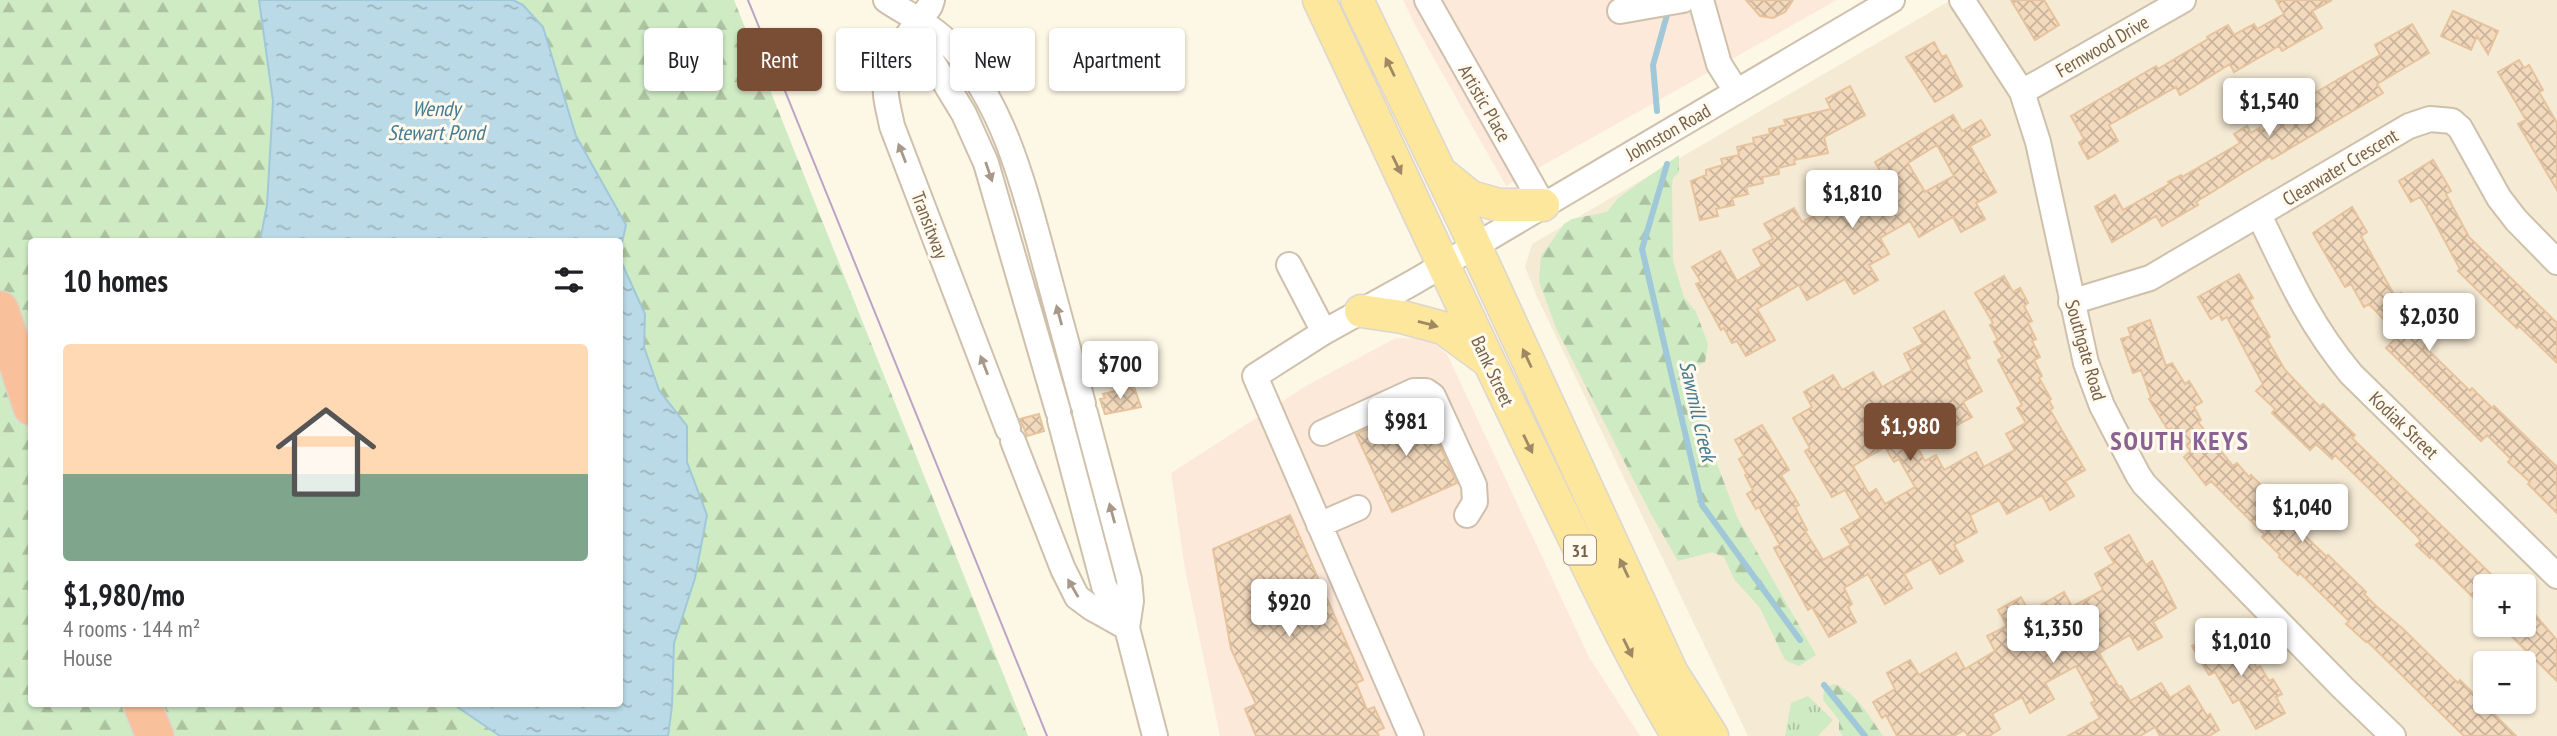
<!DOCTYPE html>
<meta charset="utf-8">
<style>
body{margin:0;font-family:"PT Sans Narrow",sans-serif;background:#f6f6f6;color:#202124;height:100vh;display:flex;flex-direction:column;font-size:26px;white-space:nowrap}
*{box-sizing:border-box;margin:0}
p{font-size:23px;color:#757577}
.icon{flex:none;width:38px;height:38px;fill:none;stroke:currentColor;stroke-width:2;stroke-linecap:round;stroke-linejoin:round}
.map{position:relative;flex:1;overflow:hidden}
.panel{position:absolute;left:28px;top:238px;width:595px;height:469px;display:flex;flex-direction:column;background:#fff;border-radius:7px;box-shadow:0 2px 5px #0004}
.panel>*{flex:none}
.guide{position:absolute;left:644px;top:28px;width:665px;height:63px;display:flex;gap:14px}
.tools{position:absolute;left:2473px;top:574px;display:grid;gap:14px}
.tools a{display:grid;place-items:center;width:63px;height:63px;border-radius:7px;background:#fff;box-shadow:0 2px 5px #0004;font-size:35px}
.price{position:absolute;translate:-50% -60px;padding:0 16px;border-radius:7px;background:#fff;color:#222;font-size:23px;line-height:46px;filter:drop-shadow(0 2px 4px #0008)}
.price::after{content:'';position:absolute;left:50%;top:42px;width:21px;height:16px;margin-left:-10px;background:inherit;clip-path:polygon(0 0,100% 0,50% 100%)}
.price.on{background:#7a4d35;color:#fff}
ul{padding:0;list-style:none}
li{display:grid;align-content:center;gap:14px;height:371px;padding:0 35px}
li+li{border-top:2px solid #e0e0e0}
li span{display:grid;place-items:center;height:217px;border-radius:7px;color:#555}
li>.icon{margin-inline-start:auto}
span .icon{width:126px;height:126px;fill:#fffc;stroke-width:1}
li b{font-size:30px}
h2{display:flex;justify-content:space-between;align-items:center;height:84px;padding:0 35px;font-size:30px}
.chip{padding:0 24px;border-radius:7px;background:#fff;box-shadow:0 2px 5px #0004;font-size:24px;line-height:63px}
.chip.on{background:#7a4d35;color:#fff}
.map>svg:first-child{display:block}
.residential{fill:#f5ead4;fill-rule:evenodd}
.commercial{fill:#fde9da}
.grass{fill:url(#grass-tufts)}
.forest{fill:url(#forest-firs)}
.water{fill:url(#water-ripples);stroke:#a0c8d9;stroke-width:2}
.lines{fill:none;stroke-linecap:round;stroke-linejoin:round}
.stream{stroke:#a0c8d9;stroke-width:6}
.building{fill:url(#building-cross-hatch);stroke:#e6c39d;stroke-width:2;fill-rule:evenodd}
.minor-casing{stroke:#cfc0ac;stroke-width:28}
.major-casing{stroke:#dcd6d0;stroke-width:35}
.highway-casing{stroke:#dcd6d0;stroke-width:40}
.minor{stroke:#fff;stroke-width:24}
.major{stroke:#fce79d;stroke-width:32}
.highway{stroke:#f8c19c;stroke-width:37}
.tram{stroke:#bca4c7;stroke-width:2}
.oneway{fill:#9f8863}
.oneway2{fill:#a79889}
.labels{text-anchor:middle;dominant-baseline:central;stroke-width:6;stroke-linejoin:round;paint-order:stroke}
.shield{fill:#fffaed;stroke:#a08e7b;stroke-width:2}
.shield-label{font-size:18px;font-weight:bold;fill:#77604a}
.street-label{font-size:19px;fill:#77604a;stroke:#fffaed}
.water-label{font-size:21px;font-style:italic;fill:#457a92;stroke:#fffaed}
.district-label{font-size:26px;font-weight:bold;letter-spacing:2px;fill:#8a6193;stroke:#fffaed}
</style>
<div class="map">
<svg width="2557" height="736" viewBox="0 0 2557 736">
<defs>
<pattern id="grass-tufts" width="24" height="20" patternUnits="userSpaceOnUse" patternTransform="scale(1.75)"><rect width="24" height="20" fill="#ceebc4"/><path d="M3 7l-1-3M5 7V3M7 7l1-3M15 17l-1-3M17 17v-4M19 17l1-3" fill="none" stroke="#acc2a1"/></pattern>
<pattern id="forest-firs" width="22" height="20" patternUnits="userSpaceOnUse" patternTransform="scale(1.75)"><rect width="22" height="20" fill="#ceebc4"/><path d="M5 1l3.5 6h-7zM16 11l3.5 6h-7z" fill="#acc2a1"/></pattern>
<pattern id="water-ripples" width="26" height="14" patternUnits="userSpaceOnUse" patternTransform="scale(1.75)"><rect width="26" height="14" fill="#badae7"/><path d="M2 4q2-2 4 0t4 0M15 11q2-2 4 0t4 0" fill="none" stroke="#9cb4bd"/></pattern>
<pattern id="building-cross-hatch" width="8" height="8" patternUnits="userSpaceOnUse" patternTransform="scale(1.75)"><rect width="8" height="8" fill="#f3dabd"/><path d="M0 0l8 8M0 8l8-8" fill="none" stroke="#cab49c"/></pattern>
</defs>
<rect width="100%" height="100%" fill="#fdf7e6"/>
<!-- residential -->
<path class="residential" d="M 1951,0 L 2557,0 L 2557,736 L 1748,736 L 1538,299 L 1525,267 L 1532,244 ZM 2485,586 L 2524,586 L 2524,625 L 2485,625 ZM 2485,663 L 2524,663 L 2524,702 L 2485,702 Z"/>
<!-- commercial -->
<path class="commercial" d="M 1403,0 L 1837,0 L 1506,186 L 1415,25 Z
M 1396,338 L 1429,339 L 1447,354 L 1589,657 L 1640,736 L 1220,736 L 1185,569 L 1171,473 L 1306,386 Z"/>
<!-- grass -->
<path class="grass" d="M 1808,696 L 1833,720 L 1818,736 L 1785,736 L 1791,703 Z"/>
<!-- forest -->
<path class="forest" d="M 0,0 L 259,0 L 273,101 L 267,205 L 260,241 L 32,242 L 32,704 L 453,704 L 500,736 L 0,736 Z
M 513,0 L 734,0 L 1028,736 L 668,736 L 672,706 L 674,643 L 695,578 L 707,515 L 687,462 L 687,426 L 659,390 L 644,347 L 645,314 L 620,259 L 626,224 L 575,136 L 543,27 Z
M 1679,155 L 1679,172 L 1673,178 L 1672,186 L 1673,261 L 1684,297 L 1696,312 L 1708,344 L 1705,362 L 1697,366 L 1686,381 L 1737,517 L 1816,655 L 1799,666 L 1785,660 L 1760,608 L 1734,579 L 1724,557 L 1712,552 L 1678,561 L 1651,514 L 1556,328 L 1539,281 L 1541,256 L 1564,224 L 1572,219 L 1607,212 L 1618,198 Z
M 1834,684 C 1857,693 1869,716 1883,736 L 1843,736 L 1839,731 L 1839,720 L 1823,700 L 1824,689 Z"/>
<!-- water -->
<path class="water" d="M 259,0 L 513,0 L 523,5 L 543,27 L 576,136 L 626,225 L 620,252 L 620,242 L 260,241 L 267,205 L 273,101 Z
M 620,259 L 645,314 L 644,347 L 659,390 L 687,426 L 687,462 L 707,515 L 695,578 L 674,643 L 672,706 L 668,736 L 500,736 L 453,704 L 620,704 Z"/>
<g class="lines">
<!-- stream -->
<path class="stream" d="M 1657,111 L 1653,65 L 1667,15 L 1666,10
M 1667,164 L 1642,249 L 1702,505 L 1800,640
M 1824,685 L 1865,736"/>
</g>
<!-- building -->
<path class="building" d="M 1746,0 L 1793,0 L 1785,12 L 1773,18 L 1760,16 Z
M 2011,0 L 2044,0 L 2059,25 L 2035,40 Z
M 2276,0 L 2332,0 L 2312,11 L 2322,28 L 2282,51 L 2279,46 L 2234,72 L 2230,64 L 2180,95 L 2176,87 L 2109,125 L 2118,141 L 2088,159 L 2079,143 L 2084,139 L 2071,116 L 2156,66 L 2158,69 L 2208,39 L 2207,37 L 2228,25 L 2234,35 L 2254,24 L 2257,29 L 2284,14 Z
M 2453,11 L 2498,31 L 2488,54 L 2477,36 L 2471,50 L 2441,36 Z
M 2412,24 L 2429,53 L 2377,84 L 2383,93 L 2272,159 L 2270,156 L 2196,202 L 2198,205 L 2162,226 L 2156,216 L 2112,242 L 2095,207 L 2115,195 L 2123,210 L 2169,184 L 2168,182 L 2181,175 L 2182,177 L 2240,143 L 2234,134 L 2247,126 L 2251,133 L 2259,128 L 2261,131 L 2285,117 L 2283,114 L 2301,101 L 2380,55 L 2375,45 Z
M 1934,42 L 1942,57 L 1946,55 L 1962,86 L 1935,102 L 1906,57 Z
M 2519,60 L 2524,68 L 2529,65 L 2543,90 L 2539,92 L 2557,123 L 2557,190 L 2518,124 L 2526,120 L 2498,72 Z
M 1850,86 L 1865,115 L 1824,137 L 1828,153 L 1794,160 L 1795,164 L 1778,168 L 1779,174 L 1762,177 L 1763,183 L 1746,187 L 1748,194 L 1732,198 L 1734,205 L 1716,209 L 1718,216 L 1700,220 L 1691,181 L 1706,175 L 1706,170 L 1723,165 L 1721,159 L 1739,155 L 1737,147 L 1754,143 L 1753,138 L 1770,134 L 1769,129 L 1786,125 L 1784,120 L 1831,109 L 1826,99 Z
M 1953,115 L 1962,131 L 1981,120 L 1990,135 L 1970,146 L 1996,192 L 1976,203 L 1985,219 L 1961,232 L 1953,217 L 1919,237 L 1910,221 L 1880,238 L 1889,254 L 1869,265 L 1878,280 L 1854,294 L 1845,279 L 1807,300 L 1799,285 L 1757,309 L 1775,340 L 1746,356 L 1737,341 L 1732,343 L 1724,328 L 1721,330 L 1696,284 L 1701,282 L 1692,267 L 1720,251 L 1737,281 L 1762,266 L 1753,250 L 1773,239 L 1764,224 L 1794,208 L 1802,222 L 1830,206 L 1822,192 L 1846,179 L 1853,193 L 1883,176 L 1875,162 ZM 1937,145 L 1954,176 L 1925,192 L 1908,163 Z
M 2433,160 L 2451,191 L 2446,194 L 2469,237 L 2557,323 L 2557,363 L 2519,326 L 2517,328 L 2505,317 L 2458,271 L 2460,269 L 2426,206 L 2420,197 L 2411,202 L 2399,181 Z
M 2352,207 L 2367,232 L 2361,236 L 2396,298 L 2401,293 L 2439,330 L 2424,346 L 2470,391 L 2472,388 L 2492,408 L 2494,406 L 2557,467 L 2557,513 L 2528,484 L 2530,482 L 2508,462 L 2511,459 L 2487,435 L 2481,441 L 2386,348 L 2399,335 L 2369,304 L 2364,307 L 2351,284 L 2345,287 L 2313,233 Z
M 2239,274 L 2253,298 L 2249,300 L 2270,337 L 2267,339 L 2285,370 L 2320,407 L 2323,404 L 2355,435 L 2352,438 L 2503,586 L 2485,586 L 2485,609 L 2431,556 L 2430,558 L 2416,545 L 2421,541 L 2415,534 L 2335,455 L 2332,459 L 2316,444 L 2310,450 L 2272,413 L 2275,409 L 2256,391 L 2263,384 L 2227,317 L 2222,320 L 2219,314 L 2211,319 L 2198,297 Z
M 2004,276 L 2013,292 L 2020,288 L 2028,303 L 2024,306 L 2032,321 L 2028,323 L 2036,339 L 2032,341 L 2040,357 L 2034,360 L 2042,376 L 2039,378 L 2051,399 L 2049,401 L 2053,408 L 2050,410 L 2085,470 L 2065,481 L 2074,496 L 2050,510 L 2042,495 L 2007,514 L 1999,500 L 1970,515 L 1977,532 L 1954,545 L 1963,561 L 1940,574 L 1931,559 L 1904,574 L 1912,588 L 1885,604 L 1868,574 L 1844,588 L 1852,604 L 1848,607 L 1856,622 L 1829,637 L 1812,607 L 1808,610 L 1774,548 L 1780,545 L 1759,507 L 1756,509 L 1747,494 L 1753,490 L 1745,475 L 1747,474 L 1739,459 L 1744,456 L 1735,440 L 1762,425 L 1789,470 L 1781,475 L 1799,505 L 1795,507 L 1807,530 L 1805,531 L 1823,560 L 1851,545 L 1841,529 L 1861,518 L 1845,490 L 1832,497 L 1805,451 L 1810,448 L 1793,418 L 1812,407 L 1804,392 L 1833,375 L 1842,390 L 1873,372 L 1882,387 L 1912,370 L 1904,354 L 1923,344 L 1914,328 L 1944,311 L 1970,358 L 1965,360 L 1982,391 L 1963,402 L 1972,417 L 1948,430 L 1939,415 L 1909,433 L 1925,461 L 1936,455 L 1944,470 L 1976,452 L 1984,467 L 2015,450 L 2006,434 L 2026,423 L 2017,408 L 2022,405 L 1998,360 L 2003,357 L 1994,342 L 1998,340 L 1990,325 L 1993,323 L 1975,293 ZM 1885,447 L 1894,462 L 1899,459 L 1915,487 L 1885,504 L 1876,489 L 1869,494 L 1853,466 Z
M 2150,320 L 2166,366 L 2172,363 L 2185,384 L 2189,381 L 2202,402 L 2194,407 L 2201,420 L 2198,422 L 2233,466 L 2237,463 L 2249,477 L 2251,475 L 2277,501 L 2275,503 L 2304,532 L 2302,533 L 2327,557 L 2328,555 L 2366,592 L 2364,594 L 2376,606 L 2402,628 L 2458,683 L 2460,680 L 2516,736 L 2464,736 L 2367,641 L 2366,642 L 2346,624 L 2349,621 L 2300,573 L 2298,575 L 2279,557 L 2280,555 L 2262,537 L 2264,534 L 2211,481 L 2206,485 L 2184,457 L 2191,451 L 2171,428 L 2168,430 L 2149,399 L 2151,398 L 2141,370 L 2133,373 L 2121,339 L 2131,336 L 2128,328 Z
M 1134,387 L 1141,407 L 1105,414 L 1100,399 L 1105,398 L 1103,394 Z
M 1417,406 L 1421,406 L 1457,483 L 1392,512 L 1356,434 Z
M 1039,414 L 1044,431 L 1027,436 L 1020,419 Z
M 1290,515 L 1363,680 L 1356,683 L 1367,710 L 1374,707 L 1384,728 L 1377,731 L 1379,736 L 1256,736 L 1245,709 L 1256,704 L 1231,649 L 1213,549 Z
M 2129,535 L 2146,565 L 2152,561 L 2176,608 L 2153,622 L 2162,637 L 2138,650 L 2130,635 L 2099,653 L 2119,687 L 2121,686 L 2130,701 L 2161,683 L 2170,698 L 2189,686 L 2207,716 L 2210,714 L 2219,730 L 2209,736 L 2160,736 L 2155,727 L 2140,736 L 2068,736 L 2100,718 L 2091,703 L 2095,701 L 2076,666 L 2045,683 L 2054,699 L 2030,713 L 2022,697 L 1992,714 L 2000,729 L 1989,736 L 1968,736 L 1964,730 L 1954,736 L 1897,736 L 1886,715 L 1882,718 L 1873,702 L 1895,689 L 1887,673 L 1910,660 L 1919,675 L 1956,653 L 1965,669 L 1995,651 L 1987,636 L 2007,626 L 1998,610 L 2021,597 L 2029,612 L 2064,592 L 2072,607 L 2103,590 L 2095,574 L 2114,563 L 2105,548 Z
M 2524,602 L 2557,640 L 2557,681 L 2500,625 L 2524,625 Z
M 2220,629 L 2229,644 L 2235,641 L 2244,656 L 2248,653 L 2257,668 L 2260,666 L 2269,681 L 2273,679 L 2282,694 L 2276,697 L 2285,713 L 2256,729 L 2239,699 L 2233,703 L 2215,672 L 2209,675 L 2192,646 Z"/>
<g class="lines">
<!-- minor casing -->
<g class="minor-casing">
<path id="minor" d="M 886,0 C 907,14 934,27 951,46 C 1004,104 1024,186 1044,260 C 1057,308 1070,356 1083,404
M 932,0 L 930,6 C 915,26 892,52 887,77 C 883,93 889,110 892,126 L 1008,429
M 1427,0 L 1543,205
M 1701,0 L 1719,64 L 1736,91
M 1962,0 L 2022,92 L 2038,142 L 2086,363 L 2102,406 L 2138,475 L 2144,484 L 2343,688 L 2393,736
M 1620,11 L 1683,0
M 918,22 L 933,63 L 964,114 L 986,163 L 1058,411
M 2022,92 L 2183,0
M 2259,215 C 2288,275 2308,322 2351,374 L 2557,576
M 1289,265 L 1324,332
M 2071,302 L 2150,278 L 2409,126 L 2430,119 L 2452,121 L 2460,128 L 2499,198 L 2516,220 L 2557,262
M 1085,413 L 1129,579 L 1131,601 L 1127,628
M 1060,420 L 1104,586 L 1127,628 L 1155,736
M 1322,433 L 1414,391 L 1426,391 L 1433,396 L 1474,485 L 1475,502 L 1467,515
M 1013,441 L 1063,569 L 1077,597 L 1092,608 L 1126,627
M 1319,525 L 1358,508
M 1411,736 L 1255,376 L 1324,332 L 1414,282 L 1892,0"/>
</g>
<!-- major casing -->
<g class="major-casing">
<path id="major" d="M 1319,0 C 1396,162 1470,325 1549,486 C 1590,570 1629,655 1678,736
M 1357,0 L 1465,224 L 1672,673 L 1712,736
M 1445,176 L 1471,197 L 1499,205 L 1543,205
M 1361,311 L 1402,317 L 1443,328 L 1484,358"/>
</g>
<!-- highway casing -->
<g class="highway-casing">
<path id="highway" d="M 0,310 L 32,407
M 142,704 L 155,736"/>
</g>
<!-- minor -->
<use href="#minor" class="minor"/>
<!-- major -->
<use href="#major" class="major"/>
<!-- highway -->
<use href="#highway" class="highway"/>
<!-- tram -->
<path class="tram" d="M 748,0 L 1047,736"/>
</g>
<!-- one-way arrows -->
<defs><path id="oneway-solid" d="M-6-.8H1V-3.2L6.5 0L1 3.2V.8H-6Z" transform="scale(1.75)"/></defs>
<g class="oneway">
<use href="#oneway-solid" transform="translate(1390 67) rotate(-116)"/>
<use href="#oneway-solid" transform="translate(1397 165) rotate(64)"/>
<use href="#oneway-solid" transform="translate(1428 324) rotate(15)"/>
<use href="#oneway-solid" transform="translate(1527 358) rotate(-115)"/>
<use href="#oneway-solid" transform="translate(1528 444) rotate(64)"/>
<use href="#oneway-solid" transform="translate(1624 568) rotate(-115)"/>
<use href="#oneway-solid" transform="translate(1628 648) rotate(64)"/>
</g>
<g class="oneway2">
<use href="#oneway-solid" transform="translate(902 153) rotate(-111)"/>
<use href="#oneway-solid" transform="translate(989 172) rotate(71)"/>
<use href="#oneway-solid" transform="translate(1059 315) rotate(-105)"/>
<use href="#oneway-solid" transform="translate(984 365) rotate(-111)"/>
<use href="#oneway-solid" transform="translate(1112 513) rotate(-105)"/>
<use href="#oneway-solid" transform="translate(1073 588) rotate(-120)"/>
</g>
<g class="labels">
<!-- shield labels -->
<rect class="shield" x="1564" y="535.5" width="32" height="29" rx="5"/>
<g class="shield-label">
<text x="1580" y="550">31</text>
</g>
<!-- street labels -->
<g class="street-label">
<text transform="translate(2102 46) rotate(-30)">Fernwood Drive</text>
<text transform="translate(1485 103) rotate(60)">Artistic Place</text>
<text transform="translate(1668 132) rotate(-30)">Johnston Road</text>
<text transform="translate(2340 167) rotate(-31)">Clearwater Crescent</text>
<text transform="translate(930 225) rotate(69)">Transitway</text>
<text transform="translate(2086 350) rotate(74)">Southgate Road</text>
<text transform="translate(1493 371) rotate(65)">Bank Street</text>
<text transform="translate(2404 425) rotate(44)">Kodiak Street</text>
</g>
<!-- water labels -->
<g class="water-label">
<text x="436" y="108">Wendy<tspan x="436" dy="24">Stewart Pond</tspan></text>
<text transform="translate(1698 411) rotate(77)">Sawmill Creek</text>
</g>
<!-- district labels -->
<g class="district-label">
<text x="2180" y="440">SOUTH KEYS</text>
</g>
</g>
</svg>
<div class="tools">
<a>+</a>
<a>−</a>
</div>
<b class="price" style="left:2269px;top:138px">$1,540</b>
<b class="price" style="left:1852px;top:230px">$1,810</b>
<b class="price" style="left:2429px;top:353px">$2,030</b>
<b class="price" style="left:1120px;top:401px">$700</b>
<b class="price" style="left:1406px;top:458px">$981</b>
<b class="price on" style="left:1910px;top:463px">$1,980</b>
<b class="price" style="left:2302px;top:544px">$1,040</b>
<b class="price" style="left:1289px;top:639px">$920</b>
<b class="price" style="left:2053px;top:665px">$1,350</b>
<b class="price" style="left:2241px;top:678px">$1,010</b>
<div class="guide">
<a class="chip">Buy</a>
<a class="chip on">Rent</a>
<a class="chip">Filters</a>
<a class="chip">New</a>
<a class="chip">Apartment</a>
</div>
<section class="panel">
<h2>10 homes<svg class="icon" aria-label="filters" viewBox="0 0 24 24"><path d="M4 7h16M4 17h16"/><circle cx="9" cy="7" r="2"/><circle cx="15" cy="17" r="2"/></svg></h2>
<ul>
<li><span style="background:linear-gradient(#ffd9b3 60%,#7fa58c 0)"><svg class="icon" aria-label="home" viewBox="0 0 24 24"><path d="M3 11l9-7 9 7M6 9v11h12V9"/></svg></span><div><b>$1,980/mo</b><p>4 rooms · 144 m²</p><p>House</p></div></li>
</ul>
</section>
</div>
